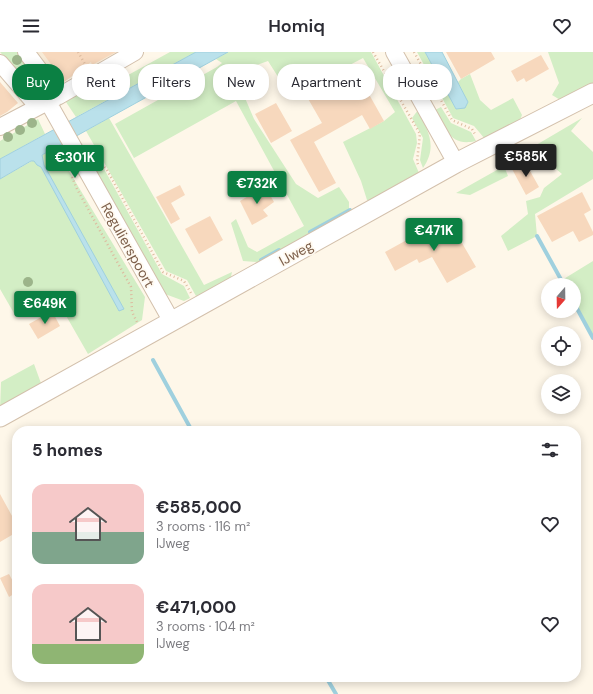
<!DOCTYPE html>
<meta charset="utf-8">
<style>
body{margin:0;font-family:"DM Sans",sans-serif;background:#f7f7f7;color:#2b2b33;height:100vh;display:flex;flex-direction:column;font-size:15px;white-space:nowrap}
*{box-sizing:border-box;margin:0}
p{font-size:13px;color:#7c7c81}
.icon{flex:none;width:22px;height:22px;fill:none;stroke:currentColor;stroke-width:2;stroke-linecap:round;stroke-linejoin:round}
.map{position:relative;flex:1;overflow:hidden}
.panel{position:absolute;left:12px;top:374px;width:569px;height:256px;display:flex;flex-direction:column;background:#fff;border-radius:16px;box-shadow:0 2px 10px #0003}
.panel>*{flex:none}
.guide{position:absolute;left:12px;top:12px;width:569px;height:36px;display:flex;gap:8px}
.needle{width:26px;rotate:200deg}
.controls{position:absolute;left:541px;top:226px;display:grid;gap:8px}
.controls a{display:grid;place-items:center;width:40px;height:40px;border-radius:50%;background:#fff;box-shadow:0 2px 10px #0003;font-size:20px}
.price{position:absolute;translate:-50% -34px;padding:0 9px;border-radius:4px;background:#0b8043;color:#fff;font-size:13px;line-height:26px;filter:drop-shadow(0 1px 2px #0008)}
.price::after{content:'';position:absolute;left:50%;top:24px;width:12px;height:9px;margin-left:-6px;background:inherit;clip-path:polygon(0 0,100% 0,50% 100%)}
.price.current{background:#222;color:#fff}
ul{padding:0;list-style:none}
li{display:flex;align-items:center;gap:12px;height:100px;padding:0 20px}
li span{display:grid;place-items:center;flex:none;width:112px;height:80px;border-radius:12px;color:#555}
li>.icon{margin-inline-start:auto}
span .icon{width:48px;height:48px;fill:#fffc;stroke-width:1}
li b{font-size:17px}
h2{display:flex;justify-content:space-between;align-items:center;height:48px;padding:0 20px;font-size:17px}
.pill{padding:0 14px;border-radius:16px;background:#fff;box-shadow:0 2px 10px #0003;font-size:14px;line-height:36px}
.pill.current{background:#0b8043;color:#fff}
header{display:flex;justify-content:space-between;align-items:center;height:52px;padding:0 20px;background:#fff;font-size:18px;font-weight:600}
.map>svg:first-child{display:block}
.residential{fill:#f7ead6}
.green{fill:#d3eec5}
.water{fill:#bae1eb;stroke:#9fd0de}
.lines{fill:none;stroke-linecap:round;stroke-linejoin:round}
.stream{stroke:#9fd0de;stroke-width:4}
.building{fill:#f7d8bd}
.minor-casing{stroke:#d3c0ac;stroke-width:18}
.tertiary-casing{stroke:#d3c0ac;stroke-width:21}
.path{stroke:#ddbb9f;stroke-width:2.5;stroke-dasharray:1 3;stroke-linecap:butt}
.minor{stroke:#fff;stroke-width:16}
.tertiary{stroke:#fff;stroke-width:19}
.tree{fill:#9cb48a}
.labels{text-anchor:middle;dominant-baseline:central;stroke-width:3.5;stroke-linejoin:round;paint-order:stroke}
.street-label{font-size:14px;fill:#7c5e49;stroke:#fffaf1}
</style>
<header><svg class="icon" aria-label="menu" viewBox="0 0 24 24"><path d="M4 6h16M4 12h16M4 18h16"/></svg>Homiq<svg class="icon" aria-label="heart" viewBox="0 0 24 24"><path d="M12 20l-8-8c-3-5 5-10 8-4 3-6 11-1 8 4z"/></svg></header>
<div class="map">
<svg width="593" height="642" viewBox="0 0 593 642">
<rect width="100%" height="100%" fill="#fef7e9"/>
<!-- residential -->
<path class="residential" d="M 37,0 L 117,0 L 58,33 Z"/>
<!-- green -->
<path class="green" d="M 0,0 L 17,0 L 42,34 L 48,36 L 34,46 L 29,33 Z
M 170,0 L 196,0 L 76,65 L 64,47 L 84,35 L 90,44 Z
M 228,0 L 371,0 L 416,82 L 417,91 L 413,107 L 419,121 L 373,151 L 367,148 L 361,129 L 343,90 L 384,69 L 395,60 L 363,6 L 325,26 L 312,31 L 303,38 L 289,42 L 268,9 L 232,22 L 243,31 L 245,46 L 254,67 L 296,132 L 318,146 L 339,135 L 349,150 L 349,164 L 269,211 L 243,209 L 231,171 L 236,167 L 248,195 L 257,200 L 304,174 L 236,49 L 134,106 L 115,72 L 217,15 L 222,11 L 216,7 Z
M 417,0 L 425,0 L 456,57 L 468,51 L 458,30 L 461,27 L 470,22 L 480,48 L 491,58 L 513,46 L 522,63 L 519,70 L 485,87 L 474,74 L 453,66 Z
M 548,0 L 593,0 L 593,32 L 562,49 L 552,43 L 559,31 Z
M 441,55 L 451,71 L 471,80 L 476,89 C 450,95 446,77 435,58 Z
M 418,58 C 428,79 438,94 423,116 L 420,108 L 423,86 L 412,66 Z
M 109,66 L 204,233 L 232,220 L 230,229 L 196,244 L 187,228 L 166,219 L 86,79 Z
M 582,66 L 571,79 L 593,100 L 593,127 L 535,162 L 537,184 L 508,199 L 501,184 L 528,162 L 526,149 L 540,145 L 544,136 L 562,122 L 531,96 Z
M 38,67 L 45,82 L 0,107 L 0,89 Z
M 55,96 L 145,245 L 142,268 L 88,302 L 53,241 L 15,263 L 0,237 L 0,127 Z
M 82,97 L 103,115 L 162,222 L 184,234 L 190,246 L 184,249 L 165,242 Z
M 504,114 L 508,124 L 470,143 L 456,141 Z
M 593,209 L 593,285 L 574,250 L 574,233 L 564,233 L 562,228 Z
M 34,312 L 42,334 L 0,358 L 1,330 Z"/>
<!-- water -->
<path class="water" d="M 196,0 L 228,0 L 42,103 L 44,113 L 124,257 L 119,259 L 41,115 L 37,113 L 34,109 L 31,109 L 0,127 L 0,107 Z
M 425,0 L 442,0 L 468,50 L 465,56 L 456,57 Z"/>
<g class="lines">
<!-- stream -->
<path class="stream" d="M 310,180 L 350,158
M 537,184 L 564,233
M 261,208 L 279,198
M 574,251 L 593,286
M 153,308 L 192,379
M 326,625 L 336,642"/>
</g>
<!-- building -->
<path class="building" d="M 42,0 L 116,0 L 92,13 L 91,10 L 64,30 Z
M 446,0 L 491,0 L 495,7 L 461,27 Z
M 541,3 L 549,17 L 526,30 L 524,26 L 517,30 L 511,19 Z
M 352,12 L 384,69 L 370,77 L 362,63 L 314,90 L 336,131 L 319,140 L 290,88 L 322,71 L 303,38 Z
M 0,30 L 18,51 L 7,60 L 0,64 Z
M 276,51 L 292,79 L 271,91 L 255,62 Z
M 525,110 L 539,135 L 526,143 L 512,117 Z
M 180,133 L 185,143 L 171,151 L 180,167 L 171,172 L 156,145 Z
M 266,136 L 274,150 L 263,158 L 268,164 L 252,173 L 240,149 L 255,140 L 256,141 Z
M 582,140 L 591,158 L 584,162 L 593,180 L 593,183 L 579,190 L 573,179 L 552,190 L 537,164 Z
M 210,164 L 223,188 L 199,202 L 185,177 Z
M 436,169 L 437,171 L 438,171 L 446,184 L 455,179 L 476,215 L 447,231 L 432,205 L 419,211 L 417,207 L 395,219 L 385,200 L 414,184 L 413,182 Z
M 52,259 L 60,274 L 38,287 L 29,272 Z
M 0,442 L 17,473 L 17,480 L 0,490 Z
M 9,522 L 17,537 L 17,540 L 9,545 L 0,526 Z"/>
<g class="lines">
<!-- minor casing -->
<g class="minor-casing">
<path id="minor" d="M 26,0 L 59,44
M 394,0 L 456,111
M 0,11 L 38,55
M 48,50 L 172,270
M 0,75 L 59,44 L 135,0"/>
</g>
<!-- tertiary casing -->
<g class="tertiary-casing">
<path id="tertiary" d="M 0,365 L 456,111 L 593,41"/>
</g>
<!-- path -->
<path class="path" d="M 78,0 L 85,12
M 373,0 L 420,82 L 417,110 L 419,115
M 414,0 L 452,68 L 472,77 L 476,84
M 99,109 L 107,118 L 163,220 L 184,229 L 191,241
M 72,125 L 77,137 L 131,235 L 132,260 L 138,272"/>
<!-- minor -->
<use href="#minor" class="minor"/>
<!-- tertiary -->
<use href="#tertiary" class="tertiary"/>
</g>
<!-- trees -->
<g class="tree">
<circle cx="17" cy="8" r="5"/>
<circle cx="23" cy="19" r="5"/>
<circle cx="32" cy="29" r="5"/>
<circle cx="32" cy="71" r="5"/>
<circle cx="20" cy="78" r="5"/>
<circle cx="8" cy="85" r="5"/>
<circle cx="28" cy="230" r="5"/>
</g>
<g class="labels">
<!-- street labels -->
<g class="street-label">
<text transform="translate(128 193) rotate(61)">Regulierspoort</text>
<text transform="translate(296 201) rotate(-29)">IJweg</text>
</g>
</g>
</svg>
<div class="controls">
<a><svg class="needle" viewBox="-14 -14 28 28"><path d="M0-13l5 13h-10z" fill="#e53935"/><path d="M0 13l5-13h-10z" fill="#7c7c81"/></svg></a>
<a><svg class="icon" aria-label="locate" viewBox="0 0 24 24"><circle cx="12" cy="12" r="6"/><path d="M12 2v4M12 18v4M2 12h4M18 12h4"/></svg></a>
<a><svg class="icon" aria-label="layers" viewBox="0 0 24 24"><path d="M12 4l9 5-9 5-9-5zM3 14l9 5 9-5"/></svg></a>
</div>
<b class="price current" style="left:526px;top:126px">€585K</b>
<b class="price" style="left:75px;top:127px">€301K</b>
<b class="price" style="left:257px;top:153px">€732K</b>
<b class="price" style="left:434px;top:200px">€471K</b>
<b class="price" style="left:45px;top:273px">€649K</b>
<div class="guide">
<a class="pill current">Buy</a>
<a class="pill">Rent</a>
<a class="pill">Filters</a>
<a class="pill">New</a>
<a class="pill">Apartment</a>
<a class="pill">House</a>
</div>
<section class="panel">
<h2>5 homes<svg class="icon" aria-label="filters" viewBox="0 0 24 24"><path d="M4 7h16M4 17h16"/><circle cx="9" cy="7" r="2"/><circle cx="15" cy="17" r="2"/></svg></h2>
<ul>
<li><span style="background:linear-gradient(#f6c9c9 60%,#7fa58c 0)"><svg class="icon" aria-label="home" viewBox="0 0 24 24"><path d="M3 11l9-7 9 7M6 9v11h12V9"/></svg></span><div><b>€585,000</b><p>3 rooms · 116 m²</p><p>IJweg</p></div><svg class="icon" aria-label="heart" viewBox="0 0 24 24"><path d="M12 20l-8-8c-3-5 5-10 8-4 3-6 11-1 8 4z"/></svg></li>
<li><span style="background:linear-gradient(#f6c9c9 75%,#8fb573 0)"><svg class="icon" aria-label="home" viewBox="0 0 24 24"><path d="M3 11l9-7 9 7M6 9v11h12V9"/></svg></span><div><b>€471,000</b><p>3 rooms · 104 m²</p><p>IJweg</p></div><svg class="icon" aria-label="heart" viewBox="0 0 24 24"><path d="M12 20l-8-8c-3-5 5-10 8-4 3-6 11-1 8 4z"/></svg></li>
</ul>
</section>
</div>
